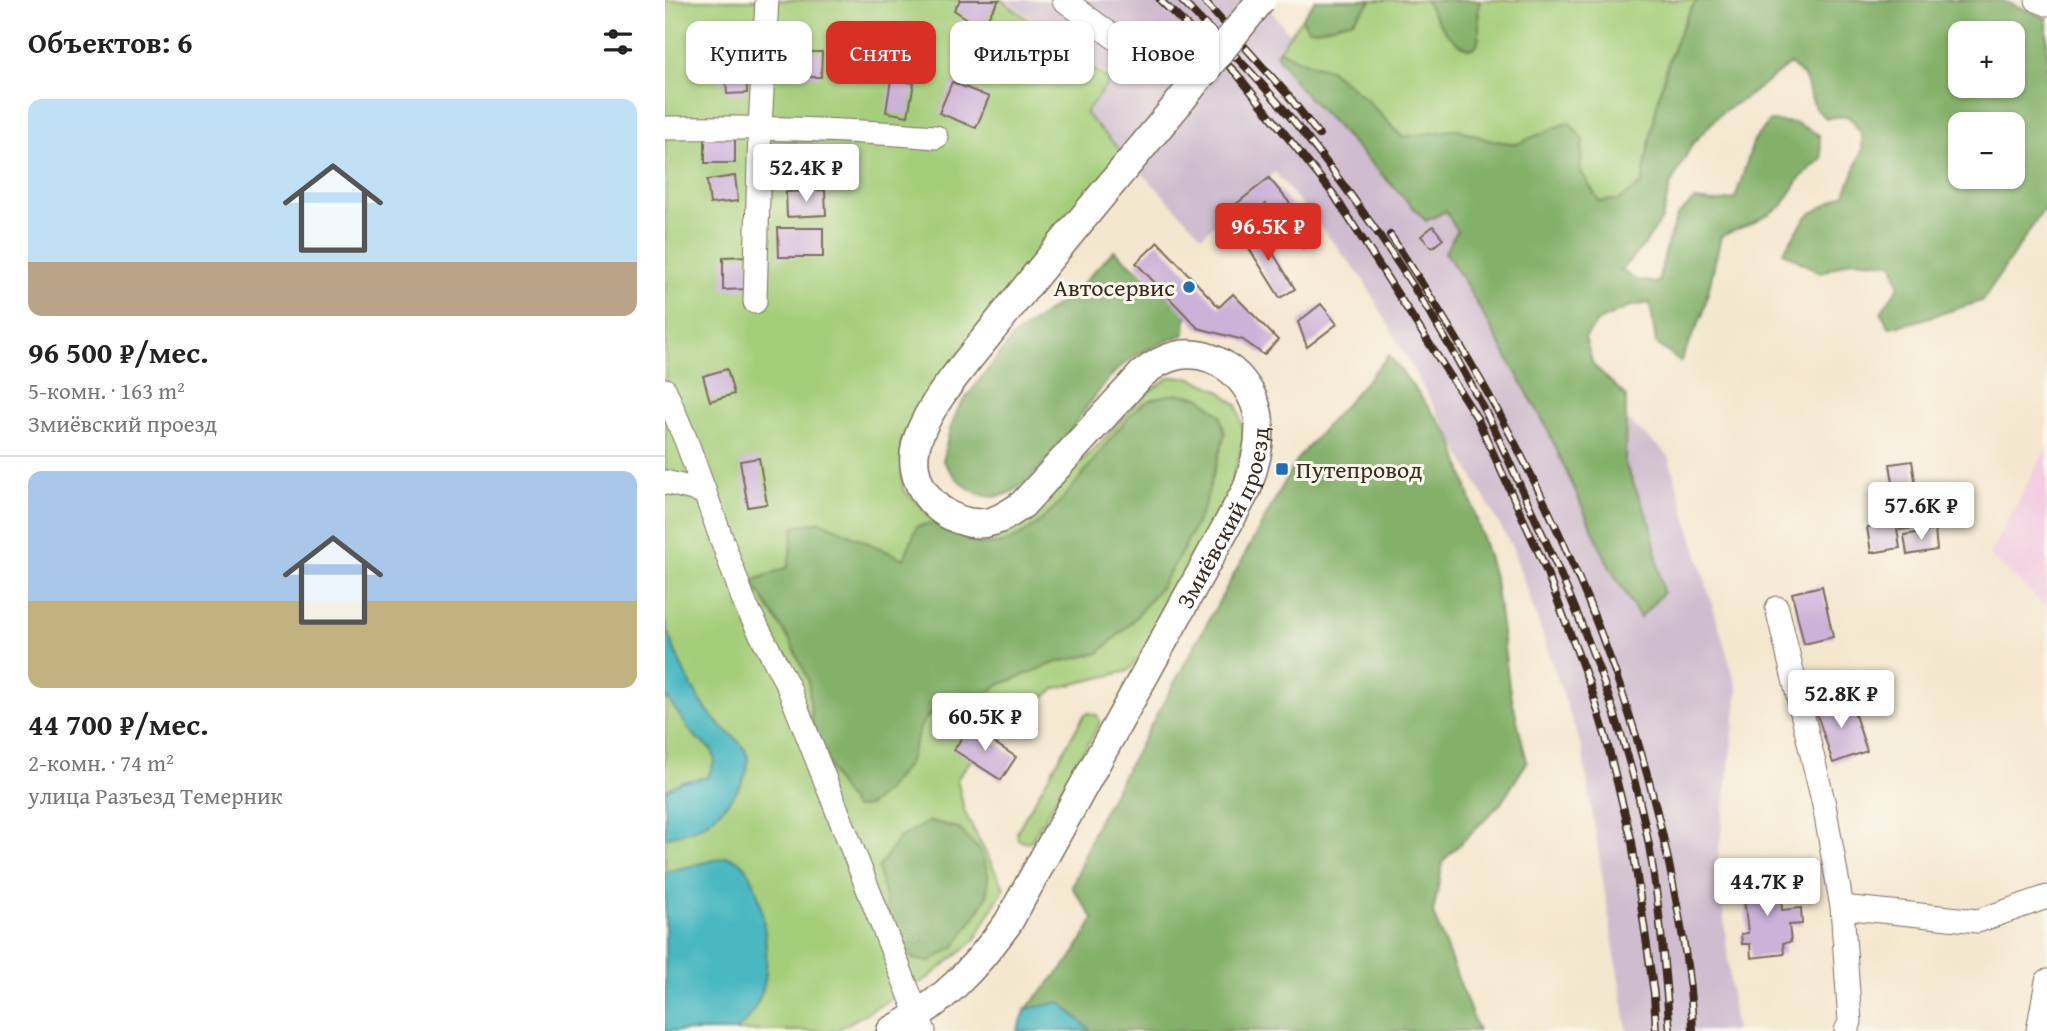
<!DOCTYPE html>
<html lang="ru">
<meta charset="utf-8">
<style>
body{margin:0;font-family:"Gentium Book Plus",serif;background:#f2f2f2;color:#222;height:100vh;display:flex;flex-direction:column;font-size:26px;white-space:nowrap}
*{box-sizing:border-box;margin:0}
p{font-size:23px;color:#767676}
.icon{flex:none;width:38px;height:38px;fill:none;stroke:currentColor;stroke-width:2;stroke-linecap:round;stroke-linejoin:round}
.map{position:relative;flex:1;overflow:hidden}
.drawer{display:flex;flex-direction:column;background:#fff;width:665px}
.drawer>*{flex:none}
.hud{position:absolute;left:21px;top:21px;width:665px;height:63px;display:flex;gap:14px}
.fabs{position:absolute;left:1283px;top:21px;display:grid;gap:14px}
.fabs a{display:grid;place-items:center;width:77px;height:77px;border-radius:14px;background:#fff;box-shadow:0 2px 5px #0004;font-size:35px}
.price{position:absolute;translate:-50% -60px;padding:0 16px;border-radius:7px;background:#fff;color:#222;font-size:23px;line-height:46px;filter:drop-shadow(0 2px 4px #0008)}
.price::after{content:'';position:absolute;left:50%;top:42px;width:21px;height:16px;margin-left:-10px;background:inherit;clip-path:polygon(0 0,100% 0,50% 100%)}
.price.active{background:#d93025;color:#fff}
ul{padding:0;list-style:none}
li{display:grid;align-content:center;gap:14px;height:371px;padding:0 28px}
li+li{border-top:2px solid #e0e0e0}
li span{display:grid;place-items:center;height:217px;border-radius:14px;color:#555}
li>.icon{margin-inline-start:auto}
span .icon{width:126px;height:126px;fill:#fffc;stroke-width:1}
li b{font-size:30px}
h2{display:flex;justify-content:space-between;align-items:center;height:84px;padding:0 28px;font-size:30px}
.pill{padding:0 24px;border-radius:14px;background:#fff;box-shadow:0 2px 5px #0004;font-size:24px;line-height:63px}
.pill.active{background:#d93025;color:#fff}
main{display:flex;flex:1;min-height:0}
.map>svg:first-child{display:block}
.built{fill:#f2cfe1}
.industrial{fill:#cfbdcf}
.green{fill:#a5ce7a;stroke:#707c4c;stroke-width:2}
.forest{fill:#84b16a;stroke:#606e44;stroke-width:2;fill-rule:evenodd}
.water{fill:#4ab8c1;stroke:#427170;stroke-width:2}
.building{fill:#ccb1d9}
.lines{fill:none;stroke-linecap:round;stroke-linejoin:round}
.minor-casing{stroke:#7c6c5c;stroke-width:25}
.major-casing{stroke:#7c6c5c;stroke-width:31}
.minor{stroke:#fff;stroke-width:23}
.major{stroke:#fff;stroke-width:28}
.rail-casing{stroke:#3b2a1e;stroke-width:8}
.rail{stroke:#fbf7ec;stroke-width:5;stroke-dasharray:16;stroke-linecap:butt}
.major-bridge-casing{stroke:#7c6c5c;stroke-width:31;stroke-linecap:butt}
.major-bridge{stroke:#fff;stroke-width:28}
.poi-dot{fill:#1f6fb2;stroke:#fbf7ec;stroke-width:2.5}
.labels{text-anchor:middle;dominant-baseline:central;stroke-width:6;stroke-linejoin:round;paint-order:stroke}
.poi-label{font-size:24px;fill:#3b2a1e;stroke:#fbf7ec;text-anchor:end}
.street-label{font-size:24px;fill:#3b2a1e;stroke:#fbf7ec}
</style>
<main>
<section class="drawer">
<h2>Объектов: 6<svg class="icon" aria-label="filters" viewBox="0 0 24 24"><path d="M4 7h16M4 17h16"/><circle cx="9" cy="7" r="2"/><circle cx="15" cy="17" r="2"/></svg></h2>
<ul>
<li><span style="background:linear-gradient(#bfe0f5 75%,#b9a48a 0)"><svg class="icon" aria-label="home" viewBox="0 0 24 24"><path d="M3 11l9-7 9 7M6 9v11h12V9"/></svg></span><div><b>96 500 ₽/мес.</b><p>5-комн. · 163 m²</p><p>Змиёвский проезд</p></div></li>
<li><span style="background:linear-gradient(#a9c7e8 60%,#c2b280 0)"><svg class="icon" aria-label="home" viewBox="0 0 24 24"><path d="M3 11l9-7 9 7M6 9v11h12V9"/></svg></span><div><b>44 700 ₽/мес.</b><p>2-комн. · 74 m²</p><p>улица Разъезд Темерник</p></div></li>
</ul>
</section>
<div class="map">
<svg width="1382" height="1031" viewBox="0 0 1382 1031">
<rect width="100%" height="100%" fill="#fbf7ec"/>
<filter id="ink" filterUnits="userSpaceOnUse"><feTurbulence type="fractalNoise" baseFrequency=".0143" numOctaves="2"/><feDisplacementMap in="SourceGraphic" scale="14" xChannelSelector="R" yChannelSelector="G"/><feConvolveMatrix kernelMatrix="1 2 1 2 8 2 1 2 1" color-interpolation-filters="sRGB"/></filter>
<filter id="wash" filterUnits="userSpaceOnUse"><feTurbulence type="fractalNoise" baseFrequency=".00686" numOctaves="4" result="noise"/><feDisplacementMap in="SourceGraphic" scale="28" xChannelSelector="R" yChannelSelector="G"/><feGaussianBlur stdDeviation="1.57" result="paint"/><feColorMatrix in="noise" values="0 0 0 0 0 0 0 0 0 0 0 0 0 0 0 0 0 1.4 0 .05"/><feComposite in="paint" operator="in"/></filter>
<g filter="url(#wash)">
<rect width="100%" height="100%" fill="#f4e7cf"/>
<!-- built -->
<path class="built" d="M 1382,447 L 1382,608 L 1324,555 Z"/>
<!-- industrial -->
<path class="industrial" d="M 341,0 L 597,0 L 699,125 L 837,266 L 893,361 L 1003,455 L 1073,691 L 1053,859 L 1070,1031 L 962,1031 L 917,749 L 847,547 L 698,279 L 610,172 L 537,236 L 420,113 L 442,75 Z"/>
<!-- green -->
<path class="green" d="M 0,0 L 337,0 L 445,81 L 420,113 L 458,153 L 260,396 L 236,441 L 238,490 C 262,511 286,534 317,544 L 347,530 L 435,443 L 475,398 L 505,377 L 524,377 L 554,390 L 572,405 L 580,437 L 559,505 L 482,649 L 463,671 L 392,688 L 326,733 L 292,779 L 300,813 L 339,888 L 309,941 L 263,978 L 170,1031 L 0,1031 Z
M 707,0 L 760,0 L 777,27 L 792,43 L 811,46 C 818,32 810,15 815,0 L 1033,0 C 1025,7 1021,18 1017,27 C 994,77 987,131 977,184 L 954,200 L 934,201 L 915,170 L 918,140 L 851,144 L 823,140 L 737,137 L 702,100 L 664,69 L 639,62 L 614,50 L 637,18 L 638,22 L 652,30 L 688,20 Z
M 424,713 L 433,716 L 435,723 L 366,841 L 358,842 L 353,839 L 352,831 L 420,714 Z"/>
<!-- forest -->
<path class="forest" d="M 650,0 L 707,0 L 688,20 L 652,30 L 643,29 L 637,18 Z
M 760,0 L 815,0 C 810,15 818,32 811,46 L 805,49 C 784,43 770,18 760,0 Z
M 1033,0 L 1336,0 L 1382,18 L 1382,208 L 1377,212 L 1317,301 L 1249,322 L 1224,327 L 1216,312 L 1234,286 L 1228,263 L 1188,260 L 1155,273 L 1118,252 L 1142,216 L 1180,194 L 1197,151 L 1197,134 L 1183,116 L 1161,118 L 1150,108 L 1139,76 L 1125,64 L 1082,97 L 1057,112 L 1027,144 L 1005,186 L 997,219 L 980,244 L 956,270 L 971,280 L 993,283 L 1002,244 L 1012,216 L 1029,200 L 1050,202 L 1070,199 L 1089,140 L 1105,121 L 1131,123 L 1154,135 L 1157,158 L 1136,177 L 1117,206 L 1092,221 L 1056,236 L 1038,314 L 1015,362 L 991,343 L 985,303 L 966,306 L 933,321 L 920,338 L 928,365 L 961,396 L 960,464 L 986,525 L 998,593 L 975,618 L 944,566 L 880,424 L 799,281 L 780,252 L 792,231 L 781,211 L 761,221 L 635,88 L 611,54 L 614,50 L 639,62 L 664,69 L 702,100 L 737,137 L 794,129 L 823,140 L 851,144 L 904,122 L 918,140 L 915,170 L 934,201 L 954,200 L 977,184 C 987,129 995,74 1019,23 C 1023,15 1026,6 1033,0 ZM 1295,33 L 1348,33 L 1348,86 L 1295,86 ZM 1295,124 L 1348,124 L 1348,177 L 1295,177 Z
M 449,250 L 521,311 L 520,334 C 494,344 465,355 446,376 C 420,405 378,478 344,493 C 316,506 292,482 278,461 L 284,432 L 294,407 L 348,337 L 411,291 Z
M 724,355 L 787,438 L 830,580 L 844,686 L 862,762 L 836,803 L 778,861 L 768,913 L 813,1031 L 426,1031 L 395,1003 L 361,1009 L 406,959 L 429,919 L 407,887 L 432,823 L 633,458 Z
M 514,394 L 534,397 L 555,414 L 560,434 L 539,507 L 519,548 L 496,586 L 467,622 L 434,653 L 390,663 L 334,685 L 300,707 L 265,714 L 256,725 L 243,764 L 220,792 L 203,806 L 189,808 L 169,778 L 147,722 L 143,679 L 125,641 L 87,581 L 123,567 L 129,527 L 155,521 L 239,559 L 252,526 L 275,522 C 288,530 301,542 317,544 C 379,553 434,441 474,407 C 485,397 500,396 514,394 Z
M 265,821 L 293,828 L 316,852 L 323,874 L 322,896 L 311,915 L 290,946 L 265,962 L 248,959 L 225,921 L 213,868 L 234,838 Z"/>
<!-- water -->
<path class="water" d="M 0,620 C 10,656 26,692 51,721 C 60,731 76,740 81,752 C 92,775 55,815 36,826 C 26,832 11,834 0,838 L 0,791 L 15,782 L 43,777 L 50,760 L 47,750 L 29,736 L 0,695 Z
M 62,857 C 70,859 76,861 81,868 C 98,890 104,952 100,980 C 97,998 85,1020 70,1031 L 0,1031 L 0,872 Z
M 395,1002 L 426,1031 L 352,1031 L 361,1009 Z"/>
<g id="blocks">
<!-- building -->
<path class="building" d="M 295,0 L 334,0 L 316,28 L 289,10 Z
M 129,52 L 157,52 L 156,77 L 129,77 Z
M 81,64 L 82,93 L 62,94 L 61,82 L 52,82 L 51,66 Z
M 226,79 L 249,83 L 243,116 L 221,112 Z
M 287,82 L 324,97 L 311,128 L 274,113 Z
M 40,133 L 70,133 L 70,163 L 40,163 Z
M 70,176 L 73,201 L 45,204 L 42,180 Z
M 604,178 L 652,236 L 638,248 L 601,204 L 578,224 L 565,209 Z
M 160,190 L 161,215 L 122,217 L 121,192 Z
M 768,226 L 778,239 L 767,248 L 756,236 Z
M 592,227 L 630,289 L 615,298 L 577,237 Z
M 113,228 L 158,228 L 158,257 L 114,257 Z
M 493,242 L 554,307 L 568,294 L 613,340 L 599,355 L 578,340 L 533,328 L 471,263 Z
M 83,256 L 84,289 L 58,290 L 58,257 Z
M 656,304 L 672,324 L 642,347 L 633,322 Z
M 62,369 L 69,394 L 45,401 L 38,376 Z
M 94,458 L 102,504 L 83,507 L 75,461 Z
M 1247,461 L 1252,492 L 1230,495 L 1225,464 Z
M 1252,495 L 1257,527 L 1235,530 L 1230,499 Z
M 1223,515 L 1225,523 L 1231,522 L 1235,548 L 1206,553 L 1202,527 L 1210,526 L 1208,517 Z
M 1270,530 L 1272,550 L 1242,555 L 1239,535 Z
M 1157,586 L 1168,637 L 1139,644 L 1127,593 Z
M 1184,697 L 1202,751 L 1168,763 L 1150,708 Z
M 304,726 L 351,757 L 336,780 L 289,750 Z
M 1114,878 L 1117,910 L 1136,908 L 1137,924 L 1124,925 L 1126,942 L 1118,943 L 1119,954 L 1086,958 L 1085,944 L 1077,944 L 1076,934 L 1083,933 L 1077,882 Z"/>
</g>
</g>
<g filter="url(#ink)">
<use href="#blocks" fill-opacity="0" stroke="#7c6c5c" stroke-width="2"/>
<g class="lines">
<!-- minor casing -->
<g class="minor-casing">
<path id="minor" d="M 399,0 L 457,43
M 1372,0 L 1382,4
M 0,128 C 91,127 180,129 271,137
M 90,302 L 95,127 L 102,0
M 0,390 L 22,443 L 80,604 L 123,686 L 259,1031
M 0,482 L 40,492
M 1112,608 L 1159,805 L 1177,907 L 1185,1022 L 1181,1031
M 1177,907 L 1313,921 L 1382,897
M 1373,1031 L 1382,981"/>
</g>
<!-- major casing -->
<g class="major-casing">
<g id="major">
<path id="s1" d="M 226,1031 C 276,1005 310,968 343,923 L 582,489 C 589,466 596,445 594,421 C 590,381 550,346 510,356 C 497,359 487,366 477,374 L 358,504 C 338,519 320,529 295,520 C 264,509 243,478 251,445 C 261,407 299,365 323,335 C 384,257 449,181 512,105"/>
</g>
</g>
<!-- minor -->
<use href="#minor" class="minor"/>
<!-- major -->
<use href="#major" class="major"/>
<!-- rail casing -->
<g class="rail-casing">
<path id="rail" d="M 495,0 L 571,73 L 669,195 L 812,418 L 877,560 L 926,688 L 941,738 L 967,842 L 989,994 L 991,1031
M 516,0 C 557,42 599,84 635,129 C 701,211 761,300 810,392 C 830,428 846,466 863,503 C 908,599 949,696 974,799 C 993,874 998,954 1005,1031
M 538,0 L 622,94 L 654,135
M 725,235 C 855,427 956,636 1004,864 C 1015,919 1026,975 1028,1031"/>
</g>
<!-- rail -->
<use href="#rail" class="rail"/>
<!-- major-bridge casing -->
<g class="major-bridge-casing">
<path id="major-bridge" d="M 512,105 L 596,0"/>
</g>
<!-- major-bridge -->
<use href="#major-bridge" class="major-bridge"/>
</g>
</g>
<!-- markers -->
<g class="poi-dot">
<circle cx="524" cy="287" r="7"/>
<rect x="610" y="462" width="14" height="14" rx="3.5"/>
</g>
<g class="labels">
<!-- poi labels -->
<g class="poi-label">
<text x="510" y="287">Автосервис</text>
<text x="631" y="469" text-anchor="start">Путепровод</text>
</g>
<!-- street labels -->
<g class="street-label">
<text stroke="none"><textPath href="#s1" startOffset="621">Змиёвский проезд</textPath></text>
</g>
</g>
</svg>
<div class="fabs">
<a>+</a>
<a>−</a>
</div>
<b class="price" style="left:141px;top:204px">52.4K ₽</b>
<b class="price active" style="left:603px;top:263px">96.5K ₽</b>
<b class="price" style="left:1256px;top:542px">57.6K ₽</b>
<b class="price" style="left:1176px;top:730px">52.8K ₽</b>
<b class="price" style="left:320px;top:753px">60.5K ₽</b>
<b class="price" style="left:1102px;top:918px">44.7K ₽</b>
<div class="hud">
<a class="pill">Купить</a>
<a class="pill active">Снять</a>
<a class="pill">Фильтры</a>
<a class="pill">Новое</a>
</div>
</div>
</main>
